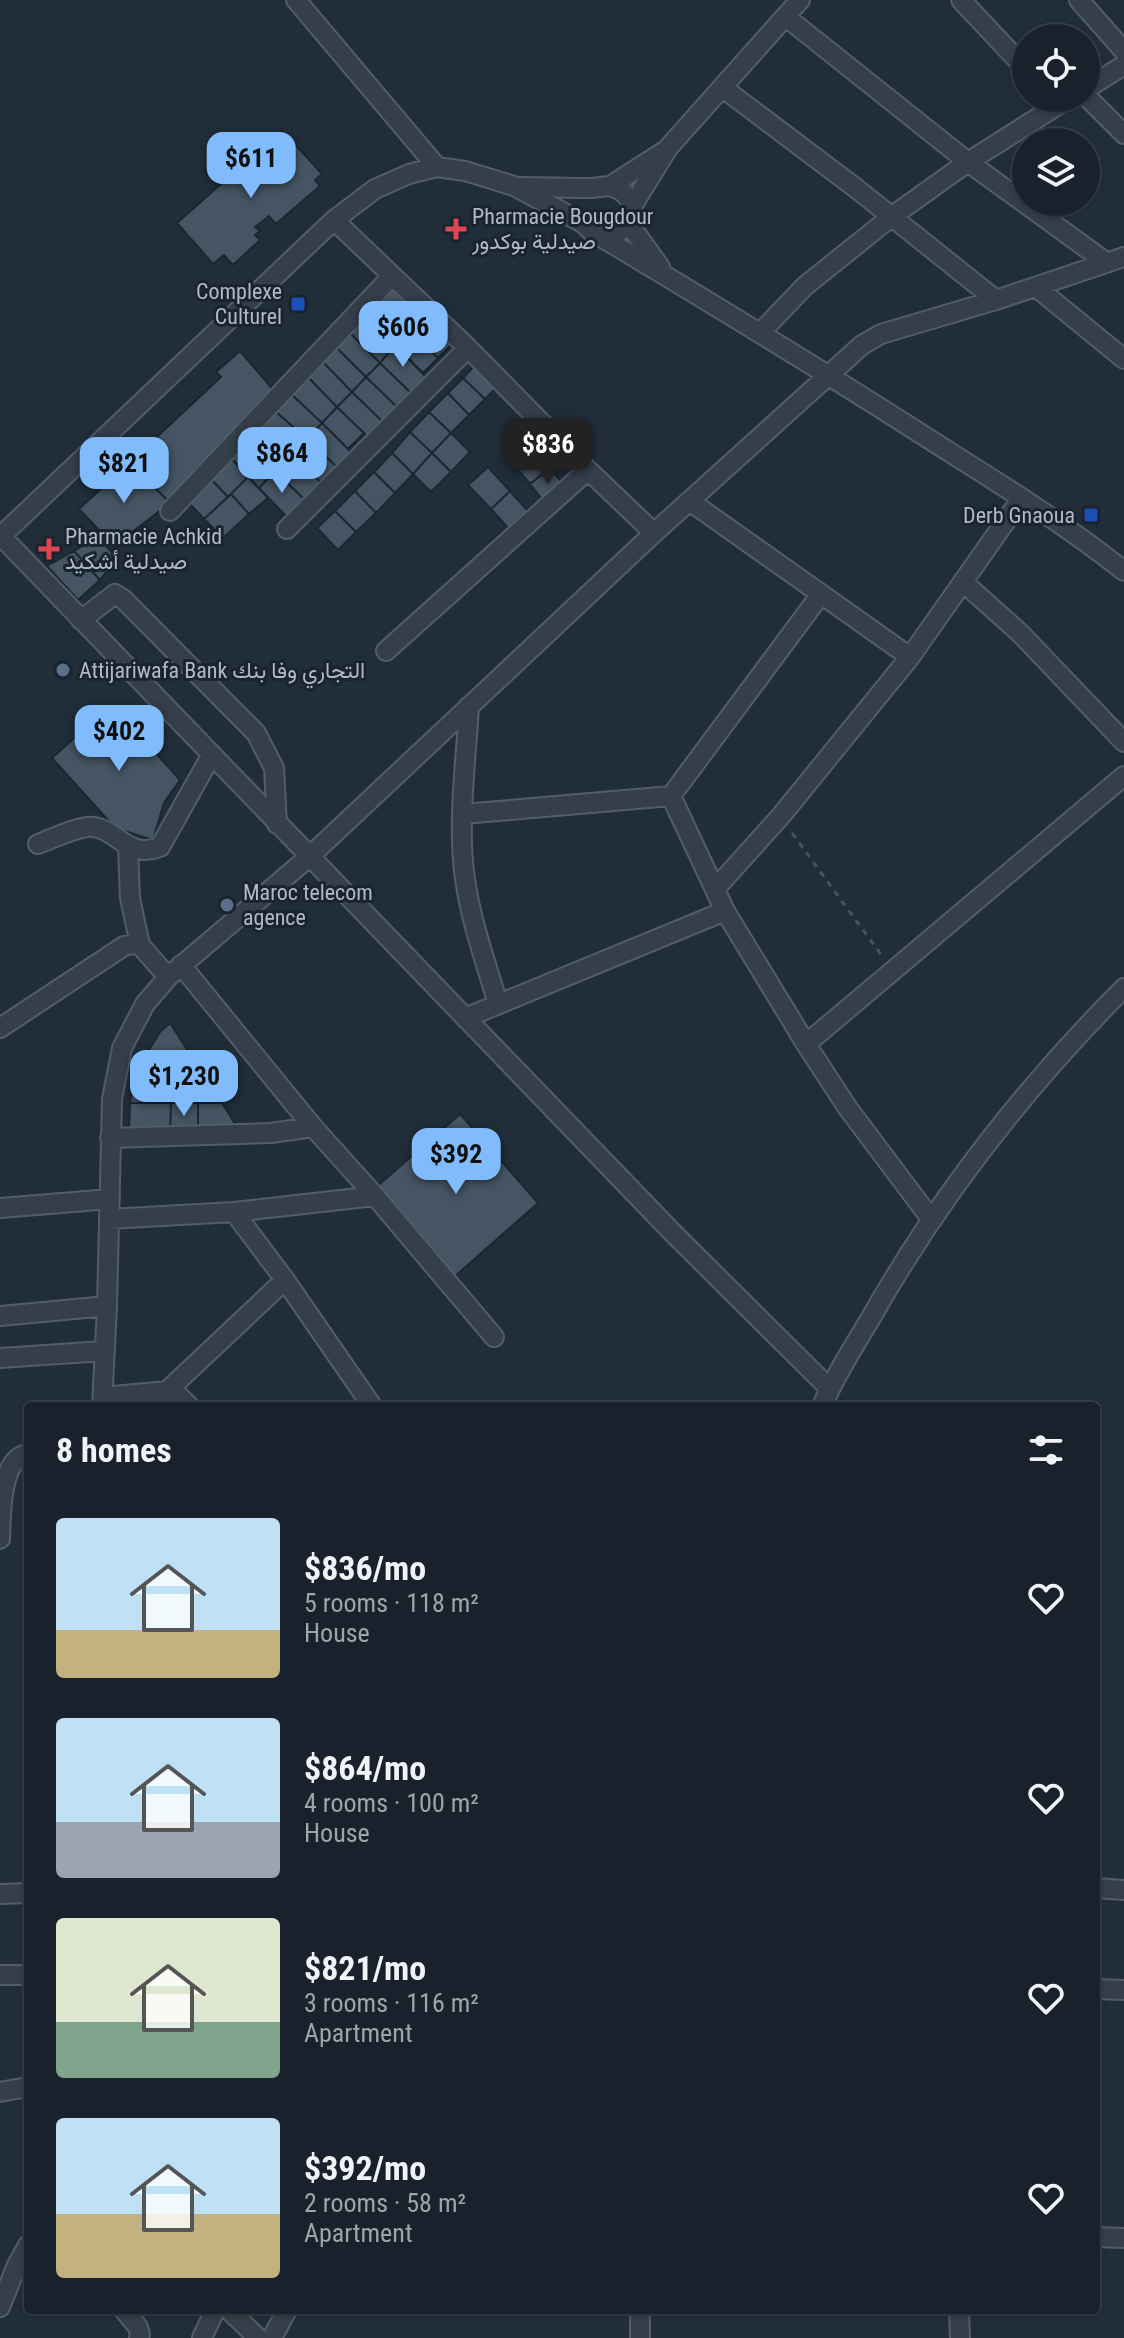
<!DOCTYPE html>
<meta charset="utf-8">
<style>
body{margin:0;font-family:"Roboto Condensed",Vazirmatn,sans-serif;background:#222a34;color:#f1f3f6;height:100vh;display:flex;flex-direction:column;font-size:30px;white-space:nowrap}
*{box-sizing:border-box;margin:0}
p{font-size:26px;color:#9fa4a9}
.icon{flex:none;width:44px;height:44px;fill:none;stroke:currentColor;stroke-width:2;stroke-linecap:round;stroke-linejoin:round}
.map{position:relative;flex:1;overflow:hidden}
.side{position:absolute;left:24px;top:1402px;width:1076px;height:912px;display:flex;flex-direction:column;background:#19222c;border-radius:8px;box-shadow:0 2px 6px #0004,0 0 0 2px #373f48}
.side>*{flex:none}
.fabs{position:absolute;left:1012px;top:24px;display:grid;gap:16px}
.fabs a{display:grid;place-items:center;width:88px;height:88px;border-radius:50%;background:#19222c;box-shadow:0 2px 6px #0004,0 0 0 2px #373f48;font-size:40px}
.price{position:absolute;translate:-50% -68px;padding:0 18px;border-radius:16px;background:#80bbfb;color:#111;font-size:26px;line-height:52px;filter:drop-shadow(0 2px 4px #0008)}
.price::after{content:'';position:absolute;left:50%;top:48px;width:24px;height:18px;margin-left:-12px;background:inherit;clip-path:polygon(0 0,100% 0,50% 100%)}
.price.selected{background:#222;color:#fff}
ul{padding:0;list-style:none}
li{display:flex;align-items:center;gap:24px;height:200px;padding:0 32px}
li span{display:grid;place-items:center;flex:none;width:224px;height:160px;border-radius:8px;color:#555}
li>.icon{margin-inline-start:auto}
span .icon{width:96px;height:96px;fill:#fffc;stroke-width:1}
li b{font-size:34px}
h2{display:flex;justify-content:space-between;align-items:center;height:96px;padding:0 32px;font-size:34px}
.map>svg:first-child{display:block}
.building{fill:#465563;stroke:#1c2631;stroke-width:2}
.lines{fill:none;stroke-linecap:round;stroke-linejoin:round}
.minor-casing{stroke:#525d68;stroke-width:22}
.path{stroke:#405758;stroke-width:3;stroke-dasharray:6 6;stroke-linecap:butt}
.minor{stroke:#343f4a;stroke-width:18}
.health-dot{fill:#e0444e;stroke:#1a242f;stroke-width:3}
.transit-dot{fill:#1a4fb4;stroke:#1a242f;stroke-width:3}
.service-dot{fill:#5c6f8a;stroke:#1a242f;stroke-width:3}
.labels{text-anchor:middle;dominant-baseline:central;stroke-width:6;stroke-linejoin:round;paint-order:stroke}
.poi-label{font-size:22px;fill:#afbac6;stroke:#1a242f;text-anchor:start}
</style>
<div class="map">
<svg width="1124" height="2338" viewBox="0 0 1124 2338">
<rect width="100%" height="100%" fill="#212e3a"/>
<!-- building -->
<path class="building" d="M 282,130 L 322,174 L 315,180 L 320,186 L 276,224 L 269,216 L 255,227 L 260,231 L 255,235 L 260,240 L 233,265 L 224,255 L 213,264 L 177,223 Z
M 396,286 L 424,315 L 410,330 L 381,301 Z
M 381,301 L 410,330 L 395,345 L 366,316 Z
M 424,315 L 453,343 L 438,358 L 410,330 Z
M 366,316 L 395,345 L 380,363 L 350,333 Z
M 410,330 L 438,358 L 423,373 L 395,345 Z
M 350,333 L 380,363 L 366,377 L 336,347 Z
M 395,345 L 426,377 L 411,393 L 380,363 Z
M 336,347 L 366,377 L 352,392 L 322,361 Z
M 240,351 L 276,393 L 170,503 L 130,462 L 221,377 L 216,372 Z
M 322,361 L 352,392 L 337,407 L 307,376 Z
M 380,363 L 411,393 L 397,407 L 366,377 Z
M 477,363 L 499,385 L 485,399 L 463,378 Z
M 307,376 L 337,407 L 322,423 L 291,394 Z
M 366,377 L 397,407 L 383,422 L 352,392 Z
M 463,378 L 485,399 L 469,415 L 448,393 Z
M 352,392 L 383,422 L 368,437 L 337,407 Z
M 448,393 L 469,415 L 451,433 L 429,412 Z
M 291,394 L 322,423 L 307,439 L 275,411 Z
M 337,407 L 364,433 L 348,449 L 322,423 Z
M 275,411 L 307,439 L 291,456 L 262,427 Z
M 429,412 L 451,433 L 432,453 L 410,432 Z
M 322,423 L 351,452 L 337,467 L 307,439 Z
M 262,427 L 291,456 L 275,471 L 247,443 Z
M 410,432 L 432,453 L 413,474 L 392,453 Z
M 451,433 L 470,452 L 451,472 L 432,453 Z
M 307,439 L 337,467 L 322,483 L 291,456 Z
M 247,443 L 275,471 L 259,488 L 232,459 Z
M 535,448 L 550,468 L 530,484 L 514,465 Z
M 392,453 L 413,474 L 395,493 L 374,472 Z
M 432,453 L 451,472 L 431,492 L 413,474 Z
M 291,456 L 322,483 L 306,501 L 275,471 Z
M 232,459 L 248,477 L 228,497 L 211,479 Z
M 130,462 L 170,503 L 114,546 L 79,509 Z
M 488,467 L 510,491 L 491,509 L 468,485 Z
M 550,468 L 565,487 L 545,503 L 530,484 Z
M 275,471 L 306,501 L 289,519 L 259,488 Z
M 374,472 L 395,493 L 376,513 L 355,491 Z
M 248,477 L 268,498 L 249,514 L 231,494 Z
M 211,479 L 228,497 L 204,519 L 188,502 Z
M 355,491 L 376,513 L 356,532 L 335,511 Z
M 510,491 L 529,512 L 510,530 L 491,509 Z
M 231,494 L 249,514 L 223,538 L 204,519 Z
M 335,511 L 356,532 L 338,550 L 317,528 Z
M 98,537 L 117,558 L 100,580 L 74,551 Z
M 74,551 L 100,580 L 78,600 L 47,566 Z
M 112,704 L 180,780 L 164,803 L 153,840 L 115,828 L 52,758 Z
M 170,1023 L 192,1057 L 184,1078 L 142,1061 L 160,1032 Z
M 192,1057 L 222,1103 L 183,1103 L 184,1078 Z
M 134,1075 L 184,1078 L 183,1103 L 130,1103 Z
M 130,1103 L 171,1103 L 170,1133 L 129,1134 Z
M 171,1103 L 198,1103 L 198,1133 L 170,1133 Z
M 198,1103 L 222,1103 L 241,1133 L 198,1133 Z
M 460,1114 L 538,1203 L 453,1278 L 374,1189 Z"/>
<g class="lines">
<!-- minor casing -->
<g class="minor-casing">
<path id="minor" d="M 296,0 L 437,167
M 961,0 L 1026,69
M 1079,0 L 1124,51
M 786,17 L 968,162 L 1107,263
M 723,88 L 857,189 L 996,300
M 1086,89 L 1124,65
M 1086,96 L 1124,134
M 610,186 L 663,152
M 521,187 C 544,187 567,188 590,188 C 599,188 606,184 615,188 C 644,199 632,237 601,237
M 631,208 L 668,148 L 800,0
M 629,224 L 660,267
M 1036,287 L 1124,359
M 760,333 L 805,286 L 891,217 L 968,162 L 1069,98
M 468,348 L 588,470 L 654,533
M 691,502 L 910,657
M 170,511 L 392,276
M 287,529 L 468,348 L 334,220
M 1,536 L 674,1234 L 830,1389
M 0,537 L 334,220 L 375,189 L 409,174 L 437,167 L 465,171 L 514,186 L 583,223 L 594,234 L 601,237 C 716,306 830,375 943,448 C 1005,487 1066,525 1124,571
M 963,582 L 1020,633 L 1124,742
M 81,620 L 115,594 L 123,599 L 256,733 L 274,768 L 277,824
M 386,651 L 588,470
M 469,706 C 466,762 457,824 465,879 C 471,922 486,963 498,1004
M 671,796 L 725,911 L 806,1044 L 847,1107 L 931,1219
M 463,814 L 671,796 L 821,594
M 38,844 C 52,839 80,825 94,827 C 120,831 126,859 160,847 L 211,756
M 128,846 L 130,898 L 140,945
M 715,889 L 780,817 L 910,657 L 1022,498
M 181,965 L 313,1127 L 375,1196 L 494,1337
M 465,1018 L 725,911
M 0,1028 L 124,946 L 133,944 L 140,945 L 168,977
M 806,1044 L 1124,776
M 110,1138 L 271,1133 L 313,1127
M 0,1208 L 110,1199
M 234,1212 L 375,1196
M 109,1219 L 234,1212 L 285,1280
M 0,1316 L 107,1306
M 0,1358 L 104,1351
M 167,1391 L 180,1397 L 189,1406
M 103,1397 L 167,1391 L 285,1280 L 372,1406
M 102,1406 L 107,1306 L 112,1099 L 122,1048 L 145,1004 L 168,977 L 309,857 L 654,533 L 862,345 L 881,334 L 996,300 L 1124,257
M 822,1406 C 835,1376 852,1349 869,1321 C 938,1199 1025,1087 1124,988
M 0,1539 C 1,1514 0,1458 28,1454
M 1096,1888 L 1124,1890
M 0,1894 L 28,1893
M 0,1975 L 28,1975
M 1096,1989 L 1124,1990
M 0,2092 L 28,2087
M 1096,2237 L 1124,2238
M 0,2307 L 17,2265 L 28,2245
M 124,2310 L 138,2327 L 140,2335 L 139,2338
M 229,2310 L 258,2338
M 640,2310 L 640,2338
M 959,2310 L 960,2338
M 202,2338 L 215,2310
M 272,2338 L 287,2310"/>
</g>
<!-- path -->
<path class="path" d="M 792,833 L 882,956"/>
<!-- minor -->
<use href="#minor" class="minor"/>
</g>
<!-- markers -->
<g class="health-dot">
<path d="M452 217h8v8h8v8h-8v8h-8v-8h-8v-8h8z"/>
<path d="M45 537h8v8h8v8h-8v8h-8v-8h-8v-8h8z"/>
</g>
<g class="transit-dot">
<rect x="290" y="296" width="16" height="16" rx="4"/>
<rect x="1083" y="507" width="16" height="16" rx="4"/>
</g>
<g class="service-dot">
<circle cx="63" cy="670" r="8"/>
<circle cx="227" cy="905" r="8"/>
</g>
<g class="labels">
<!-- poi labels -->
<g class="poi-label">
<text x="472" y="216">Pharmacie Bougdour<tspan x="472" dy="25">صيدلية بوكدور</tspan></text>
<text x="282" y="291" text-anchor="end">Complexe<tspan x="282" dy="25">Culturel</tspan></text>
<text x="1075" y="515" text-anchor="end">Derb Gnaoua</text>
<text x="65" y="536">Pharmacie Achkid<tspan x="65" dy="25">صيدلية أشكيد</tspan></text>
<text x="79" y="670">Attijariwafa Bank التجاري وفا بنك</text>
<text x="243" y="892">Maroc telecom<tspan x="243" dy="25">agence</tspan></text>
</g>
</g>
</svg>
<div class="fabs">
<a><svg class="icon" aria-label="locate" viewBox="0 0 24 24"><circle cx="12" cy="12" r="6"/><path d="M12 2v4M12 18v4M2 12h4M18 12h4"/></svg></a>
<a><svg class="icon" aria-label="layers" viewBox="0 0 24 24"><path d="M12 4l9 5-9 5-9-5zM3 14l9 5 9-5"/></svg></a>
</div>
<b class="price" style="left:251px;top:200px">$611</b>
<b class="price" style="left:403px;top:369px">$606</b>
<b class="price selected" style="left:548px;top:486px">$836</b>
<b class="price" style="left:282px;top:495px">$864</b>
<b class="price" style="left:124px;top:505px">$821</b>
<b class="price" style="left:119px;top:773px">$402</b>
<b class="price" style="left:184px;top:1118px">$1,230</b>
<b class="price" style="left:456px;top:1196px">$392</b>
<section class="side">
<h2>8 homes<svg class="icon" aria-label="filters" viewBox="0 0 24 24"><path d="M4 7h16M4 17h16"/><circle cx="9" cy="7" r="2"/><circle cx="15" cy="17" r="2"/></svg></h2>
<ul>
<li><span style="background:linear-gradient(#bfe0f5 70%,#c2b280 0)"><svg class="icon" aria-label="home" viewBox="0 0 24 24"><path d="M3 11l9-7 9 7M6 9v11h12V9"/></svg></span><div><b>$836/mo</b><p>5 rooms · 118 m²</p><p>House</p></div><svg class="icon" aria-label="heart" viewBox="0 0 24 24"><path d="M12 20l-8-8c-3-5 5-10 8-4 3-6 11-1 8 4z"/></svg></li>
<li><span style="background:linear-gradient(#bfe0f5 65%,#9aa5b1 0)"><svg class="icon" aria-label="home" viewBox="0 0 24 24"><path d="M3 11l9-7 9 7M6 9v11h12V9"/></svg></span><div><b>$864/mo</b><p>4 rooms · 100 m²</p><p>House</p></div><svg class="icon" aria-label="heart" viewBox="0 0 24 24"><path d="M12 20l-8-8c-3-5 5-10 8-4 3-6 11-1 8 4z"/></svg></li>
<li><span style="background:linear-gradient(#dfe7d0 65%,#7fa58c 0)"><svg class="icon" aria-label="home" viewBox="0 0 24 24"><path d="M3 11l9-7 9 7M6 9v11h12V9"/></svg></span><div><b>$821/mo</b><p>3 rooms · 116 m²</p><p>Apartment</p></div><svg class="icon" aria-label="heart" viewBox="0 0 24 24"><path d="M12 20l-8-8c-3-5 5-10 8-4 3-6 11-1 8 4z"/></svg></li>
<li><span style="background:linear-gradient(#bfe0f5 60%,#c2b280 0)"><svg class="icon" aria-label="home" viewBox="0 0 24 24"><path d="M3 11l9-7 9 7M6 9v11h12V9"/></svg></span><div><b>$392/mo</b><p>2 rooms · 58 m²</p><p>Apartment</p></div><svg class="icon" aria-label="heart" viewBox="0 0 24 24"><path d="M12 20l-8-8c-3-5 5-10 8-4 3-6 11-1 8 4z"/></svg></li>
</ul>
</section>
</div>
